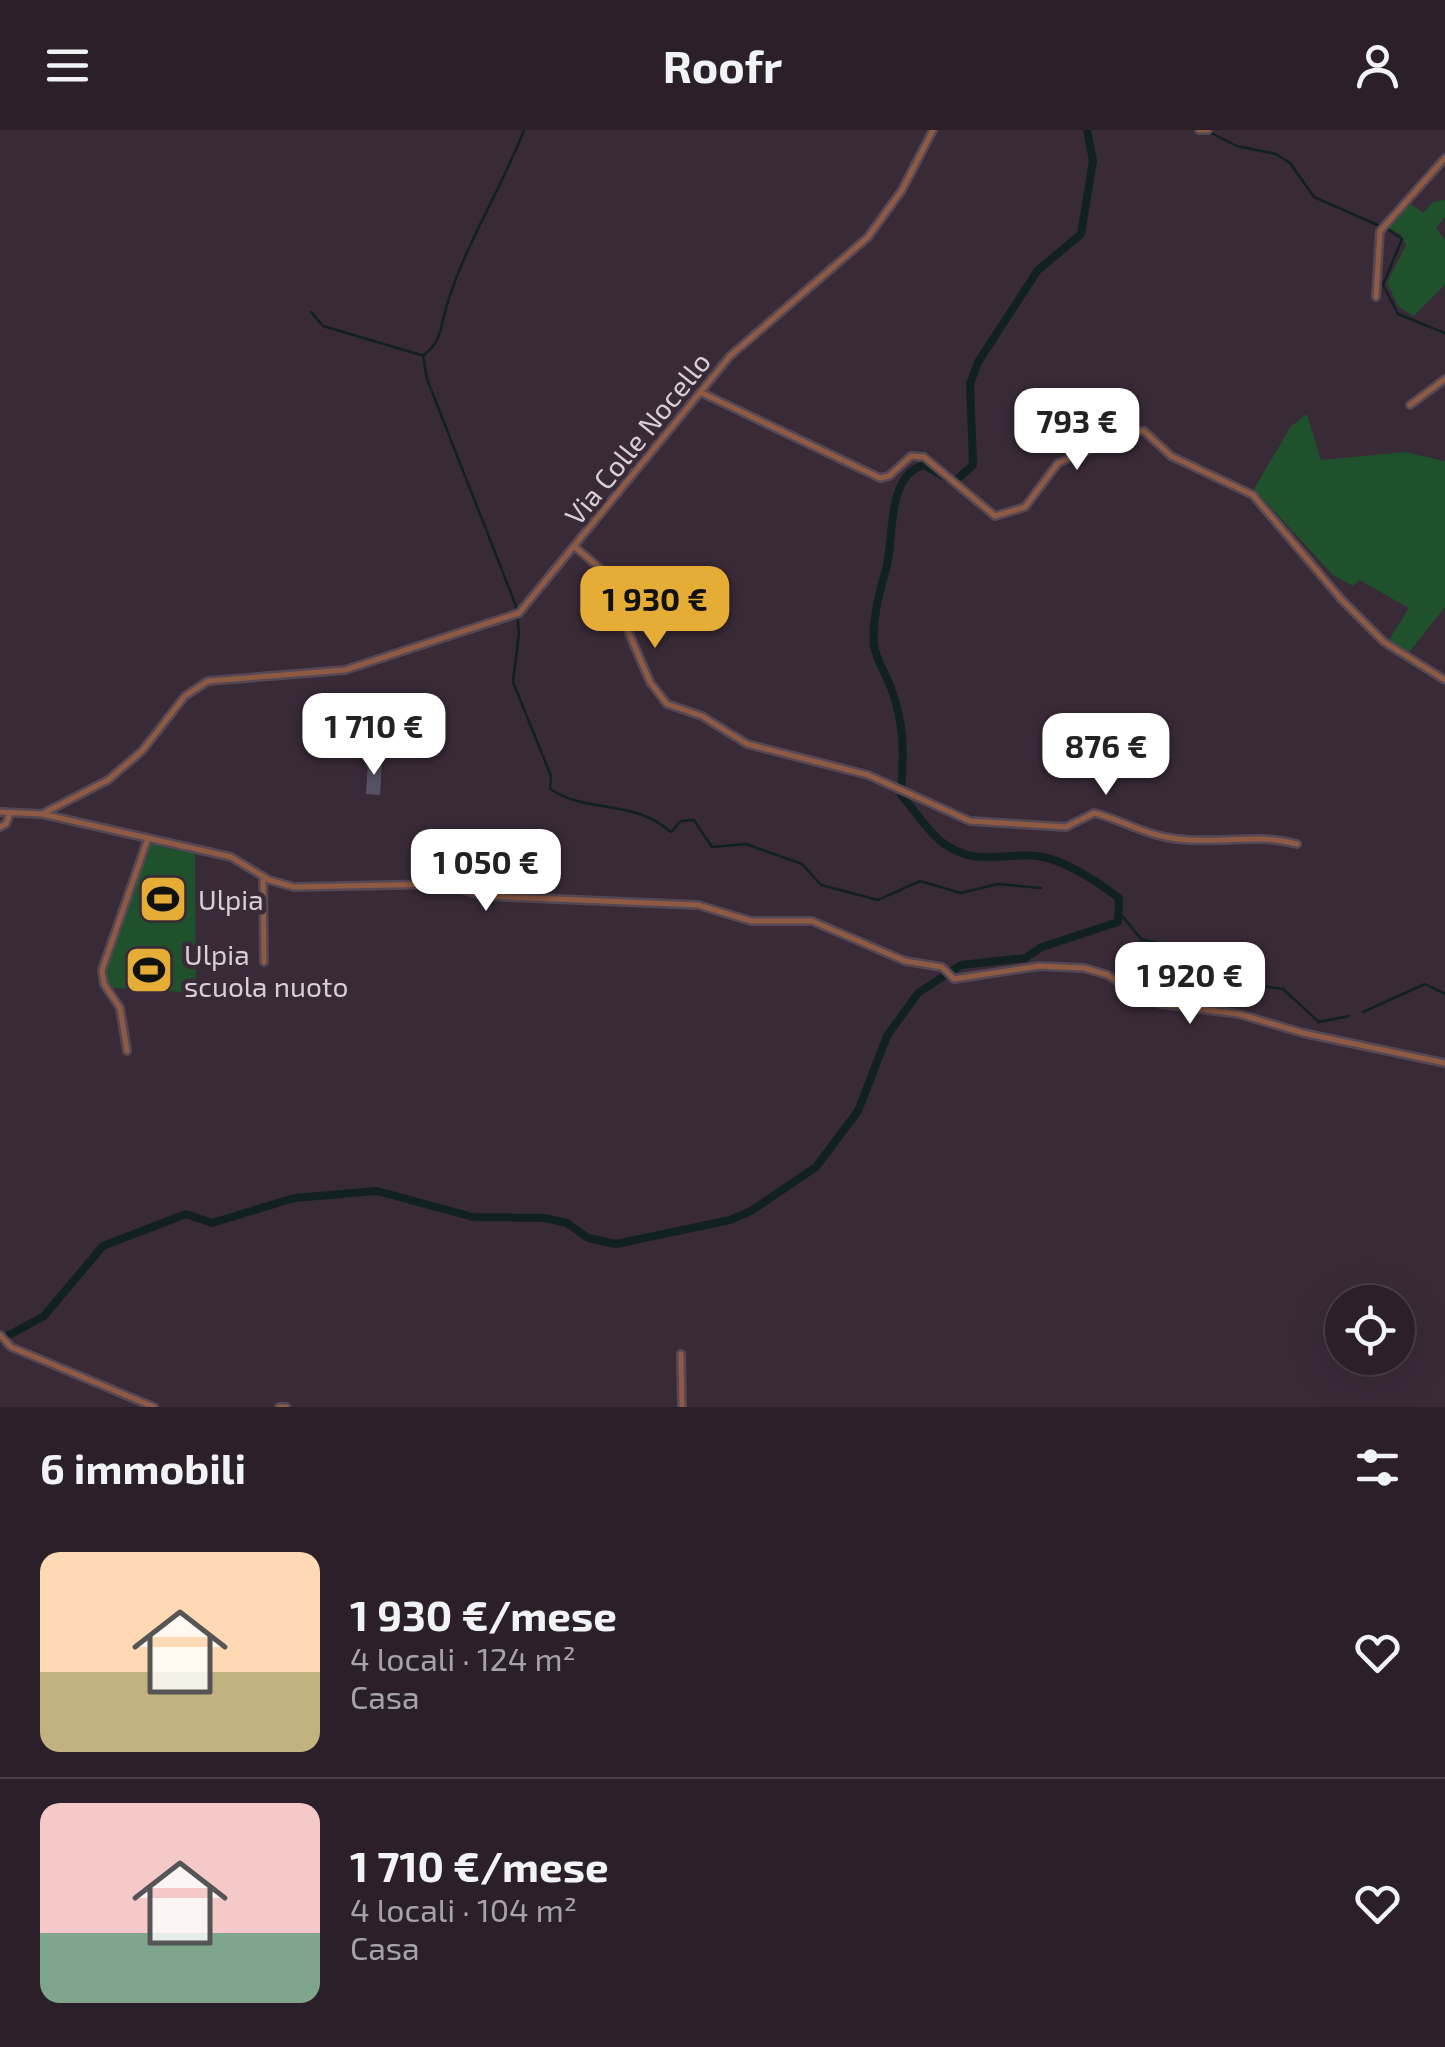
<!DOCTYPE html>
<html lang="it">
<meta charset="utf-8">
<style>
body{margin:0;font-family:"Exo 2",sans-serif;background:#332832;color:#f1f3f6;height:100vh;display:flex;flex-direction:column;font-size:38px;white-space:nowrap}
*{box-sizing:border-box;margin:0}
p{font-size:32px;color:#a6a3a8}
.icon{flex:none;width:55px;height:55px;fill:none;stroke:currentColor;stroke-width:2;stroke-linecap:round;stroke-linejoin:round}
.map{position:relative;height:1277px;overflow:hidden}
.drawer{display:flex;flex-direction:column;background:#2b202a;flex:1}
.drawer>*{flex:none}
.controls{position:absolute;left:1325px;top:1155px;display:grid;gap:20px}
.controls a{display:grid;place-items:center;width:90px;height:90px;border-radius:50%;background:#2b202a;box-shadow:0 10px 40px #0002,0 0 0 2px #473e47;font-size:50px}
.price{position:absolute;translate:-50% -85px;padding:0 22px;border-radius:20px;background:#fff;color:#222;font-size:32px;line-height:65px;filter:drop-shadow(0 2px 5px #0008)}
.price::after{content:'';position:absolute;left:50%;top:60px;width:30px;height:22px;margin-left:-15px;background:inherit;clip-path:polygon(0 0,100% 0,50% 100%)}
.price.current{background:#e5ad35;color:#111}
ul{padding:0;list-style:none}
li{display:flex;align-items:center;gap:30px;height:250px;padding:0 40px}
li+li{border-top:2px solid #473e47}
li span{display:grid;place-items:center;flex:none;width:280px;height:200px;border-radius:20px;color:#555}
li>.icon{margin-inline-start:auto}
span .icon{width:120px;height:120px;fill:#fffc;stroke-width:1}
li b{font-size:42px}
h2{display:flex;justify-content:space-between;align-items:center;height:120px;padding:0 40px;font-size:42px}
header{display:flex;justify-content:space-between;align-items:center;height:130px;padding:0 40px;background:#2b202a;font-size:45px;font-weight:700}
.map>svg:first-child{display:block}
.green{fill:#1e512c}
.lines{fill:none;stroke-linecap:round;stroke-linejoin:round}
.stream{stroke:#112122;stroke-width:2.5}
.canal{stroke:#112122;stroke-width:8}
.building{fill:#555265}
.street-casing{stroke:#554854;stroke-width:10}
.street{stroke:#8e5a44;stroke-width:5}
.labels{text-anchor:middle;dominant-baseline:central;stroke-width:9;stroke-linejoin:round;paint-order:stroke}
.street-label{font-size:28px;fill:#d7ced6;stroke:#392a38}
.poi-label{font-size:28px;fill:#d7ced6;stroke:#392a38;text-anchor:start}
</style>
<header><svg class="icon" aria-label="menu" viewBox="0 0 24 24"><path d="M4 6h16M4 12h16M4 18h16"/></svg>Roofr<svg class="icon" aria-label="person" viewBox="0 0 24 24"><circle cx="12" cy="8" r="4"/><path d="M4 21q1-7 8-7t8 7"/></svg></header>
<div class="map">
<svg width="1445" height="1277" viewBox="0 0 1445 1277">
<rect width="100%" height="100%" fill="#392a38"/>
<!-- green -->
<path class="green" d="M 1445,70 L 1445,87 L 1436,98 L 1445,110 L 1445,155 L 1413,186 L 1398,176 L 1387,153 L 1406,115 L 1401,105 L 1388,97 L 1411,74 L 1423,83 L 1433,72 Z
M 1307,284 L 1321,330 L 1405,322 L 1445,331 L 1445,477 L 1407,525 L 1387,513 L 1409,478 L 1359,450 L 1353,456 L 1333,445 L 1254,359 L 1291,296 Z
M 150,714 L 195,724 L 196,863 L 100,857 Z"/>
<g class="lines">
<!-- stream -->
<path class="stream" d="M 1211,3 L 1237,16 L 1276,24 L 1290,33 L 1314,67 L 1380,96
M 1386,98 L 1402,109 L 1383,155 L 1398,184 L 1445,203
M 311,182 L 323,196 L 421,225
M 423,225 L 427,249 L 516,476 L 519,503 L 513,552 L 551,646 L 550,659 C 588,684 632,668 671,702 L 681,691 L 694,690 L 712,717 L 746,714 L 802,734 L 821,755 L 878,770 L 920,751 L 961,763 L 998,754 L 1041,758
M 424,225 C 442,211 440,198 446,178 C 464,116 501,60 524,0
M 1120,783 L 1141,809 L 1192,822 L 1262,856 L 1283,859 L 1319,892 L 1349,886
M 1363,882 L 1425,854 L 1445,864"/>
<!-- canal -->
<path class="canal" d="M 0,1210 L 44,1186 L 103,1116 L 186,1084 L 212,1093 L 294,1068 L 377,1061 L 473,1087 L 545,1088 L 567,1093 L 588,1108 L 616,1114 L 730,1090 L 751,1081 L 816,1037 L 858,981 L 887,906 L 918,863 L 961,835 L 1025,828 L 1042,817 L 1118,792 L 1119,768 C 1099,753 1067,732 1043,727 C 1009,720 978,739 943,713 C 926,700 915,680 901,665 C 903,624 906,599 891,558 C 886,544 876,530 874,515 C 872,488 879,464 886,439 C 895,409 885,346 924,335 L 954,352 L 973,335 L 970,254 L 978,232 L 1038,140 L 1081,104 L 1093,31 L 1087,0"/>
</g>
<!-- building -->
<path class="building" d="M 368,631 L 382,632 L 380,665 L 366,664 Z"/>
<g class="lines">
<!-- street casing -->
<g class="street-casing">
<path id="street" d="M 1199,0 L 1208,0
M 1376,167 L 1380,101 L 1445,28
M 700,262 L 880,348 L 889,346 L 911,326 L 924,327 L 995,386 L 1025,377 L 1058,333 L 1134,301 L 1144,301 L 1171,326 L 1253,365 L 1341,469 L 1384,512 L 1445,550
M 1410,275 L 1445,249
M 575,417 L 602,440 L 650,552 L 667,574 L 702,586 L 747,614 L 868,645 L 970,691 L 1066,697 L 1094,683 C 1123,690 1146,706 1178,709 C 1219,714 1256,703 1297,714
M 0,682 L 42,684 L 108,650 L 142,621 L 185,566 L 208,551 L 345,540 L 519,483 L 730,226 L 868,107 L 902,60 L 933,0
M 42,684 L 231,727 L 269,750 L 294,757 L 443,754 L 484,766 L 698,775 L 751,791 L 812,791 L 905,831 L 942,837 L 954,849 L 1039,836 L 1084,838 L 1108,845 L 1138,866 L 1161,874 L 1239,884 L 1303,903 L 1445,933
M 0,697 L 6,694 L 10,683
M 263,746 L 264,832
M 127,921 L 120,878 L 104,854 L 102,840 L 147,711
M 0,1205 L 11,1217 L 154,1277
M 681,1224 L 682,1277
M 279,1277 L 286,1277"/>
</g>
<!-- street -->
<use href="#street" class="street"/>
</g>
<!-- icons -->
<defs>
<g id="stadium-square" transform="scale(2.5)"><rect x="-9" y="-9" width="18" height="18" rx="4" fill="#e5ad35" stroke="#392a38"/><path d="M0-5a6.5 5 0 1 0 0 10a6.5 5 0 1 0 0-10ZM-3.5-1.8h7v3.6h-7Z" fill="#111"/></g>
</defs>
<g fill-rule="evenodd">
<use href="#stadium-square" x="163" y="769"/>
<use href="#stadium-square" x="149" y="840"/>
</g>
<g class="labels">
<!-- street labels -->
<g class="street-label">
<text transform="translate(637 308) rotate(-51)">Via Colle Nocello</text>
</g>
<!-- poi labels -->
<g class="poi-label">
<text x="198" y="769">Ulpia</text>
<text x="184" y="824">Ulpia<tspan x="184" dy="32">scuola nuoto</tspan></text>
</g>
</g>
</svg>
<div class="controls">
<a><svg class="icon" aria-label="locate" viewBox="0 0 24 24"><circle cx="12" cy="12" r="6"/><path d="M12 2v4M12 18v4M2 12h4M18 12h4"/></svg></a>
</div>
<b class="price" style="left:1077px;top:343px">793 €</b>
<b class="price current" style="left:655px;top:521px">1 930 €</b>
<b class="price" style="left:374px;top:648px">1 710 €</b>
<b class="price" style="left:1106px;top:668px">876 €</b>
<b class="price" style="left:486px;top:784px">1 050 €</b>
<b class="price" style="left:1190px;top:897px">1 920 €</b>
</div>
<section class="drawer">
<h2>6 immobili<svg class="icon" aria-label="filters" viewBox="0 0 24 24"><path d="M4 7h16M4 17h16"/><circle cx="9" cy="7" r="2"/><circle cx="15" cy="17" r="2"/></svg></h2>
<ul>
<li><span style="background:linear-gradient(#ffd9b3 60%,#c2b280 0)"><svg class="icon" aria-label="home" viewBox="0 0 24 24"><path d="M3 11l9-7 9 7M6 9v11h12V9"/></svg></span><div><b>1 930 €/mese</b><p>4 locali · 124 m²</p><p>Casa</p></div><svg class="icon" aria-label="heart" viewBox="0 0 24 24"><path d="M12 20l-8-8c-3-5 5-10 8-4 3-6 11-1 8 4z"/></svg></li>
<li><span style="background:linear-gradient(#f6c9c9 65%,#7fa58c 0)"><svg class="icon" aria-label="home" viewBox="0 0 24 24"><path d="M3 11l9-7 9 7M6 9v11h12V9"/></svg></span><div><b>1 710 €/mese</b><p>4 locali · 104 m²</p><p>Casa</p></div><svg class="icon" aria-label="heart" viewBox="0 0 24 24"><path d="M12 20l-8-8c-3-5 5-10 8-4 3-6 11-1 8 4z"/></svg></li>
</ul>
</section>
